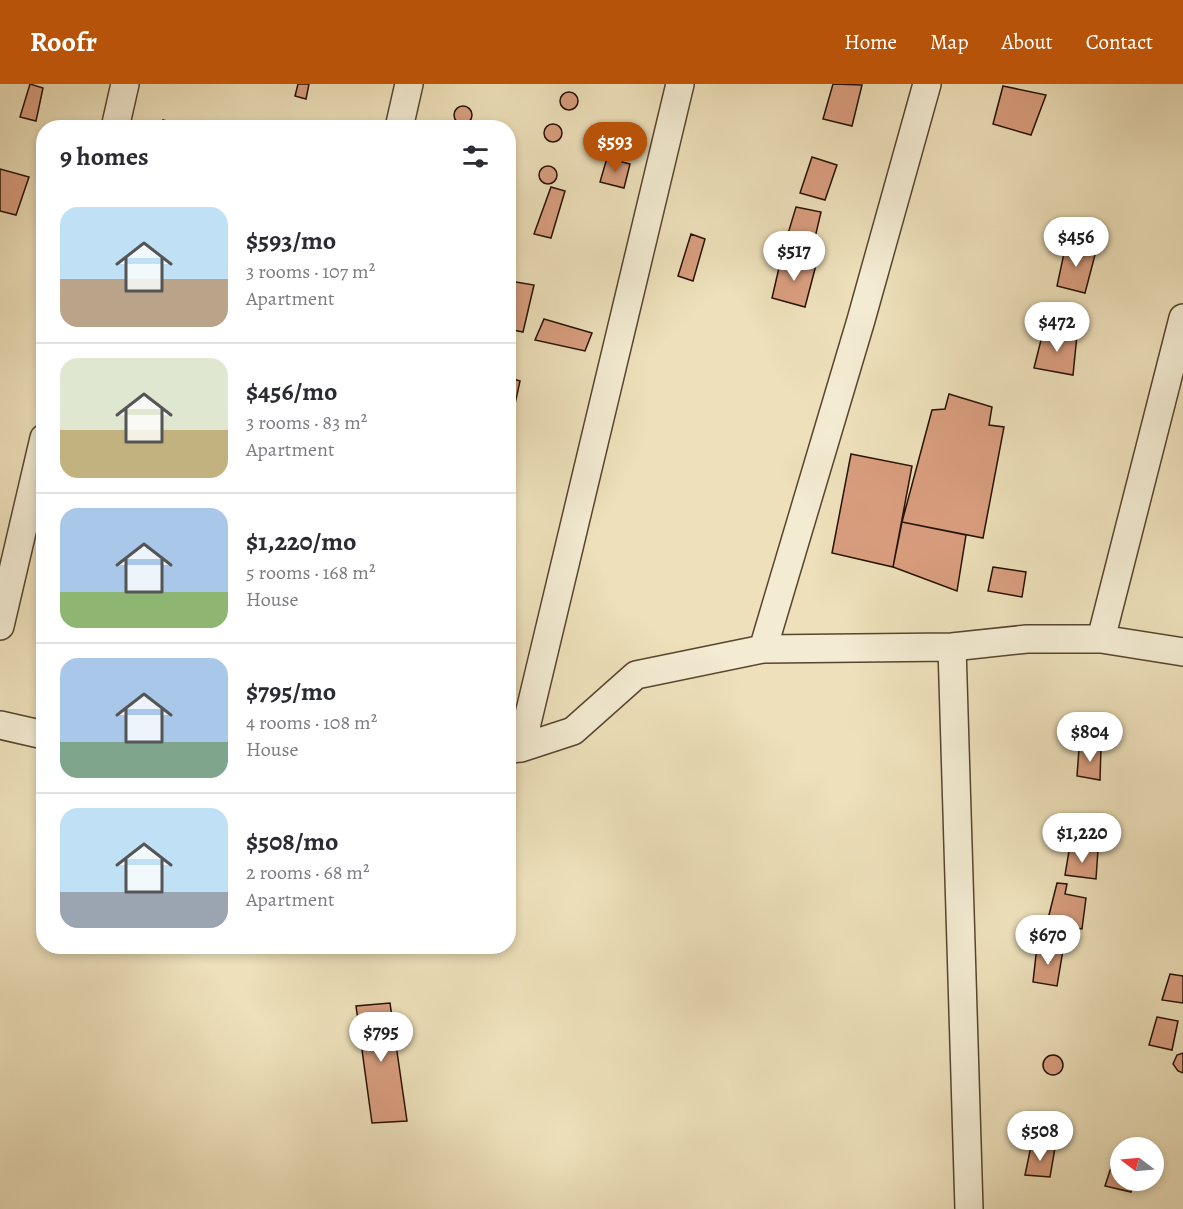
<!DOCTYPE html>
<meta charset="utf-8">
<style>
body{margin:0;font-family:Alegreya,serif;background:#f2f2f3;color:#2b2b33;height:100vh;display:flex;flex-direction:column;font-size:22px;white-space:nowrap}
*{box-sizing:border-box;margin:0}
p{font-size:20px;color:#7c7c81}
.icon{flex:none;width:33px;height:33px;fill:none;stroke:currentColor;stroke-width:2;stroke-linecap:round;stroke-linejoin:round}
.map{position:relative;flex:1;overflow:hidden}
.drawer{position:absolute;left:36px;top:36px;width:480px;height:834px;display:flex;flex-direction:column;background:#fff;border-radius:24px;box-shadow:0 3px 9px #0003}
.drawer>*{flex:none}
.needle{width:39px;rotate:286deg}
.buttons{position:absolute;left:1110px;top:1053px;display:grid;gap:12px}
.buttons a{display:grid;place-items:center;width:54px;height:54px;border-radius:50%;background:#fff;box-shadow:0 3px 9px #0003;font-size:30px}
.price{position:absolute;translate:-50% -51px;padding:0 14px;border-radius:21px;background:#fff;color:#222;font-size:20px;line-height:39px;filter:drop-shadow(0 2px 3px #0008)}
.price::after{content:'';position:absolute;left:50%;top:36px;width:18px;height:14px;margin-left:-9px;background:inherit;clip-path:polygon(0 0,100% 0,50% 100%)}
.price.selected{background:#b45309;color:#fff}
ul{padding:0;list-style:none}
li{display:flex;align-items:center;gap:18px;height:150px;padding:0 24px}
li+li{border-top:2px solid #e1e1e2}
li span{display:grid;place-items:center;flex:none;width:168px;height:120px;border-radius:18px;color:#555}
li>.icon{margin-inline-start:auto}
span .icon{width:72px;height:72px;fill:#fffc;stroke-width:1}
li b{font-size:26px}
h2{display:flex;justify-content:space-between;align-items:center;height:72px;padding:0 24px;font-size:26px}
header{display:flex;align-items:center;gap:36px;box-sizing:border-box;height:84px;padding:0 30px;background:#b45309;color:#fff}
header strong{font-size:28px}
nav{display:flex;gap:33px;margin-inline-start:auto;font-size:21px}
.map>svg:first-child{display:block}
.building{fill:#d99e7f;stroke:#251100;stroke-width:1.5}
.lines{fill:none;stroke-linecap:round;stroke-linejoin:round}
.minor-casing{stroke:#57452e;stroke-width:30}
.minor{stroke:#f3ebd2;stroke-width:27}
</style>
<header>
<strong>Roofr</strong>
<nav><a>Home</a><a>Map</a><a>About</a><a>Contact</a></nav>
</header>
<div class="map">
<svg width="1183" height="1125" viewBox="0 0 1183 1125">
<rect width="100%" height="100%" fill="#ede0ba"/>
<filter id="stains"><feTurbulence type="fractalNoise" baseFrequency=".00333" numOctaves="4"/><feColorMatrix values="0 0 0 0 .2 0 0 0 0 .09 0 0 0 0 .02 0 0 0 .5 -.17"/></filter>
<radialGradient id="worn" r=".72"><stop offset=".6" stop-color="#630" stop-opacity="0"/><stop offset="1" stop-color="#630" stop-opacity=".3"/></radialGradient>
<!-- building -->
<path class="building" d="M 30,0 L 43,4 L 36,37 L 20,33 Z
M 298,0 L 309,0 L 306,15 L 295,12 Z
M 833,0 L 862,1 L 852,42 L 823,35 Z
M 1003,2 L 1046,11 L 1031,51 L 993,40 Z
M560 17a9 9 0 1 1 18 0a9 9 0 1 1-18 0Z
M454 31a9 9 0 1 1 18 0a9 9 0 1 1-18 0Z
M 163,36 L 190,43 L 190,44 L 161,44 Z
M544 49a9 9 0 1 1 18 0a9 9 0 1 1-18 0Z
M 812,73 L 837,81 L 825,116 L 800,109 Z
M 607,74 L 630,80 L 624,104 L 600,98 Z
M539 91a9 9 0 1 1 18 0a9 9 0 1 1-18 0Z
M 0,85 L 29,93 L 16,131 L 0,127 Z
M 551,103 L 565,107 L 551,154 L 534,150 Z
M 796,123 L 821,128 L 814,158 L 787,153 Z
M 691,150 L 705,155 L 693,197 L 678,192 Z
M 1066,160 L 1096,167 L 1085,209 L 1057,202 Z
M 781,175 L 816,181 L 805,223 L 772,214 Z
M 510,197 L 534,201 L 523,248 L 508,245 L 508,207 Z
M 544,235 L 592,249 L 585,267 L 535,256 Z
M 1043,248 L 1077,251 L 1073,291 L 1034,284 Z
M 508,293 L 520,297 L 513,329 L 508,328 Z
M 949,310 L 992,323 L 989,341 L 1004,343 L 983,454 L 902,438 L 932,326 L 945,325 Z
M 851,370 L 912,382 L 893,483 L 832,469 Z
M 902,438 L 966,451 L 957,507 L 893,483 Z
M 993,483 L 1026,488 L 1022,513 L 988,507 Z
M 1101,663 L 1100,696 L 1077,692 L 1079,665 Z
M 1098,766 L 1096,795 L 1065,791 L 1069,767 Z
M 1057,799 L 1067,800 L 1065,810 L 1086,814 L 1082,845 L 1047,839 Z
M 1037,862 L 1063,866 L 1057,902 L 1033,898 Z
M 1170,890 L 1183,892 L 1183,919 L 1162,916 Z
M 390,919 L 407,1037 L 372,1039 L 356,922 Z
M 1157,933 L 1178,937 L 1172,966 L 1149,961 Z
M 1183,969 L 1183,989 L 1178,987 L 1173,980 L 1177,971 Z
M1043 981a10 10 0 1 1 20 0a10 10 0 1 1-20 0Z
M 1031,1062 L 1055,1064 L 1050,1093 L 1025,1091 Z
M 1118,1062 L 1126,1064 L 1120,1064 L 1120,1096 L 1134,1096 L 1131,1108 L 1105,1102 Z"/>
<g class="lines">
<!-- minor casing -->
<g class="minor-casing">
<path id="minor" d="M 115,44 L 125,0
M 399,44 L 409,0
M 0,542 L 44,354
M 1101,555 L 1183,234
M 952,563 L 969,1125
M 763,565 L 861,236 L 927,0
M 0,641 L 44,651
M 521,664 L 680,0
M 508,665 L 521,664 L 573,647 L 636,591 L 763,565 L 952,563 L 1027,555 L 1101,555 L 1183,568"/>
</g>
<!-- minor -->
<use href="#minor" class="minor"/>
</g>
<rect width="100%" height="100%" filter="url(#stains)"/>
<rect width="100%" height="100%" fill="url(#worn)"/>
</svg>
<div class="buttons">
<a><svg class="needle" viewBox="-14 -14 28 28"><path d="M0-13l5 13h-10z" fill="#e53935"/><path d="M0 13l5-13h-10z" fill="#7c7c81"/></svg></a>
</div>
<b class="price selected" style="left:615px;top:89px">$593</b>
<b class="price" style="left:1076px;top:184px">$456</b>
<b class="price" style="left:794px;top:198px">$517</b>
<b class="price" style="left:1057px;top:269px">$472</b>
<b class="price" style="left:1090px;top:679px">$804</b>
<b class="price" style="left:1082px;top:780px">$1,220</b>
<b class="price" style="left:1048px;top:882px">$670</b>
<b class="price" style="left:381px;top:979px">$795</b>
<b class="price" style="left:1040px;top:1078px">$508</b>
<section class="drawer">
<h2>9 homes<svg class="icon" aria-label="filters" viewBox="0 0 24 24"><path d="M4 7h16M4 17h16"/><circle cx="9" cy="7" r="2"/><circle cx="15" cy="17" r="2"/></svg></h2>
<ul>
<li><span style="background:linear-gradient(#bfe0f5 60%,#b9a48a 0)"><svg class="icon" aria-label="home" viewBox="0 0 24 24"><path d="M3 11l9-7 9 7M6 9v11h12V9"/></svg></span><div><b>$593/mo</b><p>3 rooms · 107 m²</p><p>Apartment</p></div></li>
<li><span style="background:linear-gradient(#dfe7d0 60%,#c2b280 0)"><svg class="icon" aria-label="home" viewBox="0 0 24 24"><path d="M3 11l9-7 9 7M6 9v11h12V9"/></svg></span><div><b>$456/mo</b><p>3 rooms · 83 m²</p><p>Apartment</p></div></li>
<li><span style="background:linear-gradient(#a9c7e8 70%,#8fb573 0)"><svg class="icon" aria-label="home" viewBox="0 0 24 24"><path d="M3 11l9-7 9 7M6 9v11h12V9"/></svg></span><div><b>$1,220/mo</b><p>5 rooms · 168 m²</p><p>House</p></div></li>
<li><span style="background:linear-gradient(#a9c7e8 70%,#7fa58c 0)"><svg class="icon" aria-label="home" viewBox="0 0 24 24"><path d="M3 11l9-7 9 7M6 9v11h12V9"/></svg></span><div><b>$795/mo</b><p>4 rooms · 108 m²</p><p>House</p></div></li>
<li><span style="background:linear-gradient(#bfe0f5 70%,#9aa5b1 0)"><svg class="icon" aria-label="home" viewBox="0 0 24 24"><path d="M3 11l9-7 9 7M6 9v11h12V9"/></svg></span><div><b>$508/mo</b><p>2 rooms · 68 m²</p><p>Apartment</p></div></li>
</ul>
</section>
</div>
